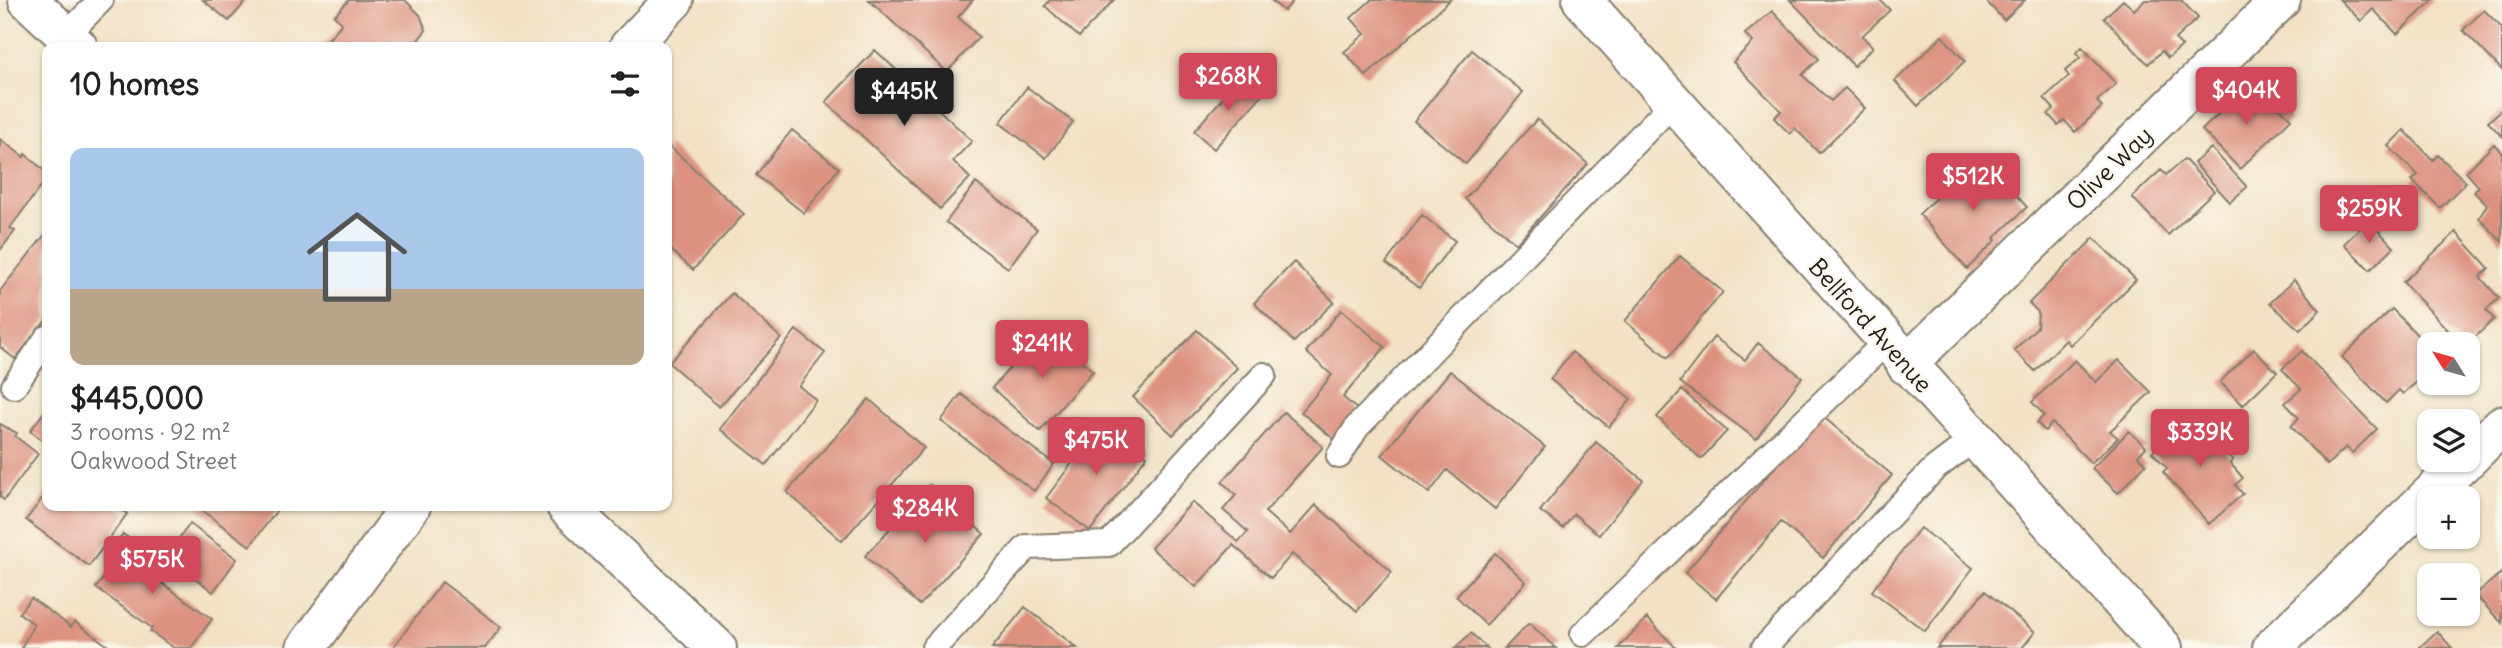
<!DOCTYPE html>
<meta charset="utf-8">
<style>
body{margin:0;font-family:Delius,sans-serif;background:#f2f2f2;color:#222;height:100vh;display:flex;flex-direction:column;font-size:26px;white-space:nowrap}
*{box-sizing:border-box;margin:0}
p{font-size:23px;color:#767676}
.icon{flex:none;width:38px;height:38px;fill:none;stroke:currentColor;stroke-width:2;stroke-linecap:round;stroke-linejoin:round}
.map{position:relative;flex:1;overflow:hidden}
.sheet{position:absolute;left:42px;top:42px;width:630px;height:469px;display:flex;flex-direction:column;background:#fff;border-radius:14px;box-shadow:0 2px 5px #0004}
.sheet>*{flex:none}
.needle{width:46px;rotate:307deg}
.tools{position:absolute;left:2417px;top:332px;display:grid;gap:14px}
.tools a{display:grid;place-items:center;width:63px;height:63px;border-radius:14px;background:#fff;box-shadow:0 2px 5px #0004;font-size:35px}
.price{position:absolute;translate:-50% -60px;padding:0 16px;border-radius:7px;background:#d1495b;color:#fff;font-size:23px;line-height:46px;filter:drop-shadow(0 2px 4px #0008)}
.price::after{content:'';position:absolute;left:50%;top:42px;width:21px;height:16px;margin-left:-10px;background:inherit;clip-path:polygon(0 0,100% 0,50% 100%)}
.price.selected{background:#222;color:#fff}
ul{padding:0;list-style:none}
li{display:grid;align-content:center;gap:14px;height:371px;padding:0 28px}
li span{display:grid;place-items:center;height:217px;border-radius:14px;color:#555}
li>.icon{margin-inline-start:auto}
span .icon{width:126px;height:126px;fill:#fffc;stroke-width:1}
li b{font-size:30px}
h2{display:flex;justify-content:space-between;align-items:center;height:84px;padding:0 28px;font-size:30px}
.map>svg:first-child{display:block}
.building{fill:#dd9280}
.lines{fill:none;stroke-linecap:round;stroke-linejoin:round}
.service-casing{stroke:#877e70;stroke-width:28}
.minor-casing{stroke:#877e70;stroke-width:42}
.tertiary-casing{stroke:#877e70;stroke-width:42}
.service{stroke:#fff;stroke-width:24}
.minor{stroke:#fff;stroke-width:38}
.tertiary{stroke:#fff;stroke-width:38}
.labels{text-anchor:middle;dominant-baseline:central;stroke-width:5;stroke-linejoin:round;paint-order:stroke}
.street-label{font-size:24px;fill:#1c1c1c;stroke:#fbf7ec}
</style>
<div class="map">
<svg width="2502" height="648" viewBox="0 0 2502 648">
<rect width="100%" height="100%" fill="#fbf7ec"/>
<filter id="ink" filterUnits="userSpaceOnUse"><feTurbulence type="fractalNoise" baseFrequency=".0143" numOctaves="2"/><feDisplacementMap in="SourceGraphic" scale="14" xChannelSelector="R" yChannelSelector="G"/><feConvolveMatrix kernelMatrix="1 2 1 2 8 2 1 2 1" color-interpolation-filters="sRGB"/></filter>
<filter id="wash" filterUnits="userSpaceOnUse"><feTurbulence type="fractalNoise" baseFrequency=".00686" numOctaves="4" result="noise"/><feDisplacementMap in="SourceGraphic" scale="28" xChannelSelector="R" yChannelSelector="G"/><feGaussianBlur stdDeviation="1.57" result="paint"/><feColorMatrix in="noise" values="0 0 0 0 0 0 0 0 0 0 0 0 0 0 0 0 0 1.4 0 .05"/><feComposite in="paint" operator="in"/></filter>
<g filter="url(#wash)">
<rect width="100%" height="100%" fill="#f2e1c4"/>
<g id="blocks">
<!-- building -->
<path class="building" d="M 203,0 L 247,0 L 229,21 Z
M 349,0 L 405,0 L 420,15 L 426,30 L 418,40 L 425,47 L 322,47 L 342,23 L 334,16 Z
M 869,0 L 973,0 L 958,17 L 979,37 L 947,72 Z
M 1050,0 L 1114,0 L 1079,37 L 1045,6 Z
M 1271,0 L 1294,0 L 1284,11 Z
M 1371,0 L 1450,0 L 1366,76 L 1344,52 L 1365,34 L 1351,18 Z
M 1790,0 L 1880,0 L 1890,10 L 1862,36 L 1873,47 L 1854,66 Z
M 1985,0 L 2025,0 L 2004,20 Z
M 2123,0 L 2134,10 L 2145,0 L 2181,0 L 2198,18 L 2175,39 L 2182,46 L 2168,58 L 2162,51 L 2148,64 L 2104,18 Z
M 2340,0 L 2433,0 L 2397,34 L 2373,9 L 2361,21 Z
M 2484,10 L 2502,28 L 2502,70 L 2463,30 Z
M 1772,11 L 1819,59 L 1802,75 L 1831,101 L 1845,88 L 1865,108 L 1819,153 L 1795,128 L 1790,134 L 1774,118 L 1781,111 L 1733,62 L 1753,42 L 1745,34 Z
M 1942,36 L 1965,61 L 1918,106 L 1895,81 Z
M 2082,47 L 2116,84 L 2097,101 L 2102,107 L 2075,132 L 2064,120 L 2058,125 L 2048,114 L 2054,109 L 2044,98 L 2069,76 L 2065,71 L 2080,58 L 2076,53 Z
M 875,50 L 972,141 L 953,161 L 970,178 L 940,209 L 826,102 Z
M 1472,50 L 1523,92 L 1466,164 L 1414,121 Z
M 1241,77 L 1262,95 L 1214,149 L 1194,131 Z
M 1027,87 L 1073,122 L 1046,158 L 1000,123 Z
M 2259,87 L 2291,119 L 2240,169 L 2202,130 L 2234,99 L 2240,105 Z
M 2502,109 L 2502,136 L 2488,122 Z
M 1537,119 L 1588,164 L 1516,244 L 1465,199 Z
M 792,130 L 839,168 L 804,213 L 756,175 Z
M 2404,130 L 2433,160 L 2438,155 L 2466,182 L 2440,208 L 2412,180 L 2418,175 L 2388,146 Z
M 0,139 L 24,157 L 25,154 L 47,173 L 47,178 L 10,228 L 15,231 L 0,250 Z
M 667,144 L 744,214 L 693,270 L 667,246 Z
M 2494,144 L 2502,153 L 2502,242 L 2479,218 L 2487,205 L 2474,192 L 2479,187 L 2466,172 Z
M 2211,148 L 2247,187 L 2230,202 L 2194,163 Z
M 1983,159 L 2027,207 L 1994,238 L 1996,240 L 1967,269 L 1919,214 L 1936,198 L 1933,194 L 1948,181 L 1954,186 Z
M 2184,159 L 2214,191 L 2168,235 L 2132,197 L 2161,170 L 2166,175 Z
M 976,183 L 1037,229 L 1008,268 L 946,222 Z
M 1422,215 L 1455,241 L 1419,288 L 1386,263 Z
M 2368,220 L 2394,247 L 2370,270 L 2344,244 Z
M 47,232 L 47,319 L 15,359 L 0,347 L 0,291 Z
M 2456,232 L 2489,268 L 2480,277 L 2499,298 L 2486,310 L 2494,319 L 2467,345 L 2462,345 L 2403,282 Z
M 2094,238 L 2136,280 L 2070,345 L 2066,340 L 2035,371 L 2014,350 L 2037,327 L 2038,312 L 2029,303 Z
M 1680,256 L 1723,292 L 1668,358 L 1625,321 Z
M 1294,262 L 1334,302 L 1294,342 L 1254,303 Z
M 2294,280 L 2320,310 L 2300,330 L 2270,303 Z
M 732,293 L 781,338 L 719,407 L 669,363 Z
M 2392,309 L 2429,347 L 2429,377 L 2422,382 L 2419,380 L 2403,394 L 2399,390 L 2386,403 L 2342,357 Z
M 1341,310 L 1385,347 L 1343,397 L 1358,410 L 1334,439 L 1301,412 L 1332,375 L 1306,352 Z
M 1045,328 L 1093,371 L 1040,431 L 992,388 Z
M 796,330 L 825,353 L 799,386 L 816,400 L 766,465 L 720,429 Z
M 1197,330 L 1237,368 L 1173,435 L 1133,397 Z
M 1714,337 L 1745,360 L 1758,343 L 1802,377 L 1756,439 L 1680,382 Z
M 2254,349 L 2277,372 L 2243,405 L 2220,382 Z
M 2302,351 L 2377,429 L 2352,453 L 2346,447 L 2327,465 L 2291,426 L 2299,418 L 2285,403 L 2301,389 L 2282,369 Z
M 1572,352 L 1631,399 L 1609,427 L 1550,379 Z
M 2075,360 L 2096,382 L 2119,360 L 2151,392 L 2110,431 L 2118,438 L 2091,463 L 2052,423 L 2045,431 L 2037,423 L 2044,415 L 2032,402 Z
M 1450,371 L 1545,447 L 1495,509 L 1447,470 L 1429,493 L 1382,455 Z
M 1682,390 L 1727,431 L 1701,459 L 1657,417 Z
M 961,394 L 1054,464 L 1034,491 L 941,421 Z
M 869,399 L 924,448 L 842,541 L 787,492 Z
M 47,408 L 47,443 L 30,431 Z
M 1284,412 L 1323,447 L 1265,512 L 1290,534 L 1316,505 L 1392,572 L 1357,611 L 1292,554 L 1271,578 L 1233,545 L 1196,587 L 1151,548 L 1192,502 L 1238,542 L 1248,532 L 1223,510 L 1236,495 L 1222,482 Z
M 2192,413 L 2233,460 L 2230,463 L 2243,478 L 2235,485 L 2243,494 L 2209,524 L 2163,472 L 2167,468 L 2152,452 Z
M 1820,414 L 1892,475 L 1823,558 L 1781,522 L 1716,599 L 1685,573 Z
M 1102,423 L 1147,456 L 1090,531 L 1046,498 Z
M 0,424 L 17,433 L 15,436 L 38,454 L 4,500 L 0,497 Z
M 2129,431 L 2146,447 L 2138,456 L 2146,464 L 2118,493 L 2092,468 Z
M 1596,442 L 1643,480 L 1599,535 L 1574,514 L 1563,528 L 1540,511 Z
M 930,485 L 984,534 L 920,605 L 865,556 Z
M 47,492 L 47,506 L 116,506 L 127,514 L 89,566 L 26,520 Z
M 196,506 L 280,506 L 250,546 Z
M 190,524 L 237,559 L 213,592 L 166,555 Z
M 1920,528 L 1973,568 L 1925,631 L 1872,591 Z
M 123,534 L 169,567 L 159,581 L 212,619 L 191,648 L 174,648 L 150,631 L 152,628 L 96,588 L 118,559 L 110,553 Z
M 1495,553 L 1526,582 L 1486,625 L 1456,596 Z
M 2502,572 L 2502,623 L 2475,595 Z
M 442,582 L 501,627 L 485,648 L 393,648 Z
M 1985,591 L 2035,632 L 2022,648 L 1937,648 Z
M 31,598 L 71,627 L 75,622 L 111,648 L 21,648 L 34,624 L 19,613 Z
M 1025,607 L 1077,648 L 992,648 Z
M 1647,618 L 1676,648 L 1618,648 Z
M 1529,623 L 1556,648 L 1505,648 Z
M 2437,631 L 2452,648 L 2419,648 Z
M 1471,633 L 1487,648 L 1455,648 Z"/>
</g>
</g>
<g filter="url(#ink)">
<use href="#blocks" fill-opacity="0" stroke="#877e70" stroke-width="2"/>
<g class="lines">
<!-- service casing -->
<g class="service-casing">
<path id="service" d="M 66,36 L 101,0
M 14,386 L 47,338
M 1339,456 L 1357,427 L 1674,102
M 1583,634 L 1886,342
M 934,648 L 1027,547 L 1109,544 L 1264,375
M 1764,648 L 1934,469 L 1974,439"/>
</g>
<!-- minor casing -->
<g class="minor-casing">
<path id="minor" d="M 1582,0 L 2163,648
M 629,47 L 674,0
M 1906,365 L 2281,0
M 2468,459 L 2502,425
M 306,648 L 411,506
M 2272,648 L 2466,460"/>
</g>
<!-- tertiary casing -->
<g class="tertiary-casing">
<path id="tertiary" d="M 28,0 L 78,47
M 566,506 L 717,648"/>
</g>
<!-- service -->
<use href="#service" class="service"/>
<!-- minor -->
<use href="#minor" class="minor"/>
<!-- tertiary -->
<use href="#tertiary" class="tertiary"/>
</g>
</g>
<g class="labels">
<!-- street labels -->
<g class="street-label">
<text transform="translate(2109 168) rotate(-44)">Olive Way</text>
<text transform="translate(1871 325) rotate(48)">Bellford Avenue</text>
</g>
</g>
</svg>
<div class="tools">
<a><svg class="needle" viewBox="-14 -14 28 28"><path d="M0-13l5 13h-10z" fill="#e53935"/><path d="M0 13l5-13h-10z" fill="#767676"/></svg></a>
<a><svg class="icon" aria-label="layers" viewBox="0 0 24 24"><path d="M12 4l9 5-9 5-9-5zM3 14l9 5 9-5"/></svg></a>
<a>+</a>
<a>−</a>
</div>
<b class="price" style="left:1228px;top:113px">$268K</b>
<b class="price" style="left:2246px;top:127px">$404K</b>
<b class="price selected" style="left:904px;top:128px">$445K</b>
<b class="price" style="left:1973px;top:213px">$512K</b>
<b class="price" style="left:2369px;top:245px">$259K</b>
<b class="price" style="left:1042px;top:380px">$241K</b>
<b class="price" style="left:2200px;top:469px">$339K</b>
<b class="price" style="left:1096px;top:477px">$475K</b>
<b class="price" style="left:925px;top:545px">$284K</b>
<b class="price" style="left:152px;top:596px">$575K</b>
<section class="sheet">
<h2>10 homes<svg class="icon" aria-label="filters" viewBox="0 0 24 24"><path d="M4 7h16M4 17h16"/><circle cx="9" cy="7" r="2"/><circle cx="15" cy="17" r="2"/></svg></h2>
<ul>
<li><span style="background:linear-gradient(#a9c7e8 65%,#b9a48a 0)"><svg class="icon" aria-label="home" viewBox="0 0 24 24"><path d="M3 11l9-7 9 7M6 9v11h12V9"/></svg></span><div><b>$445,000</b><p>3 rooms · 92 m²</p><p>Oakwood Street</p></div></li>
</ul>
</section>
</div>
